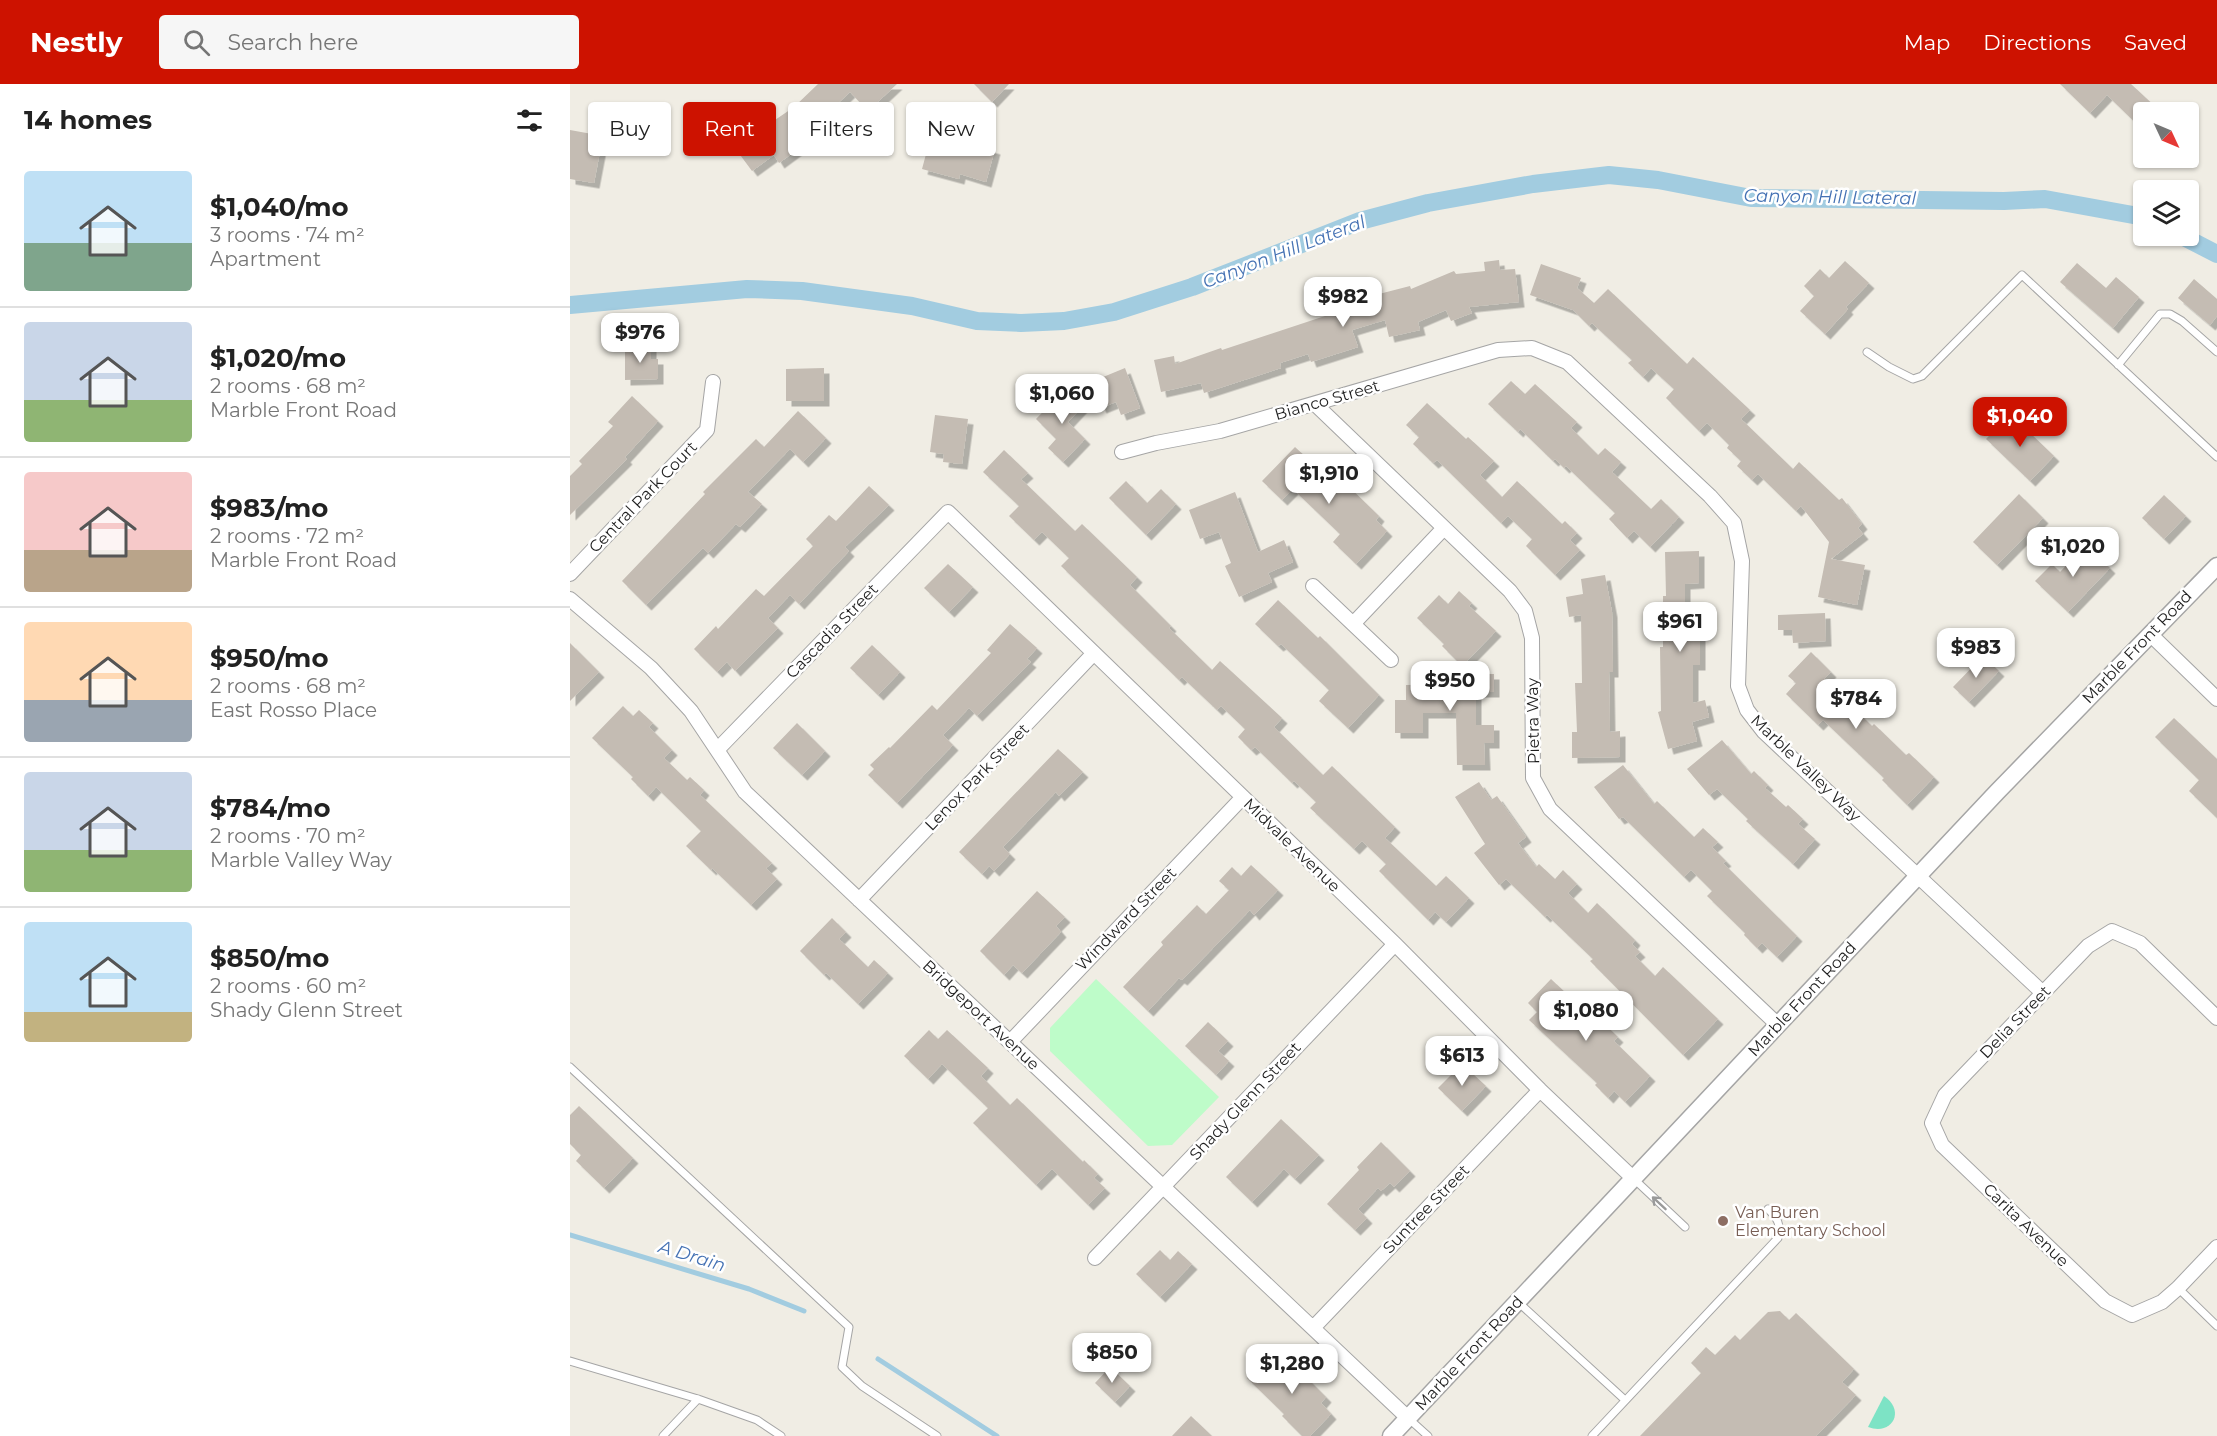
<!DOCTYPE html>
<meta charset="utf-8">
<style>
body{margin:0;font-family:Montserrat,sans-serif;background:#f6f6f6;color:#222;height:100vh;display:flex;flex-direction:column;font-size:22px;white-space:nowrap}
*{box-sizing:border-box;margin:0}
p{font-size:20px;color:#767676}
.icon{flex:none;width:33px;height:33px;fill:none;stroke:currentColor;stroke-width:2;stroke-linecap:round;stroke-linejoin:round}
.map{position:relative;flex:1;overflow:hidden}
.sheet{display:flex;flex-direction:column;background:#fff;width:570px}
.sheet>*{flex:none}
.top-card{position:absolute;left:18px;top:18px;width:570px;height:54px;display:flex;gap:12px}
.needle{width:39px;rotate:134deg}
.buttons{position:absolute;left:1563px;top:18px;display:grid;gap:12px}
.buttons a{display:grid;place-items:center;width:66px;height:66px;border-radius:6px;background:#fff;box-shadow:0 2px 4px #0004;font-size:30px}
.price{position:absolute;translate:-50% -51px;padding:0 14px;border-radius:12px;background:#fff;color:#222;font-size:20px;line-height:39px;filter:drop-shadow(0 2px 3px #0008)}
.price::after{content:'';position:absolute;left:50%;top:36px;width:18px;height:14px;margin-left:-9px;background:inherit;clip-path:polygon(0 0,100% 0,50% 100%)}
.price.active{background:#cd1200;color:#fff}
ul{padding:0;list-style:none}
li{display:flex;align-items:center;gap:18px;height:150px;padding:0 24px}
li+li{border-top:2px solid #e0e0e0}
li span{display:grid;place-items:center;flex:none;width:168px;height:120px;border-radius:6px;color:#555}
li>.icon{margin-inline-start:auto}
span .icon{width:72px;height:72px;fill:#fffc;stroke-width:1}
li b{font-size:26px}
h2{display:flex;justify-content:space-between;align-items:center;height:72px;padding:0 24px;font-size:26px}
.pill{padding:0 21px;border-radius:6px;background:#fff;box-shadow:0 2px 4px #0004;font-size:21px;line-height:54px}
.pill.active{background:#cd1200;color:#fff}
header{display:flex;align-items:center;gap:36px;box-sizing:border-box;height:84px;padding:0 30px;background:#cd1200;color:#fff}
header strong{font-size:28px}
nav{display:flex;gap:33px;margin-inline-start:auto;font-size:21px}
.search{width:420px;height:54px;background:#f6f6f6;display:flex;align-items:center;gap:15px;box-sizing:border-box;padding:0 21px;border-radius:6px;color:#767676;font-size:22px}
main{display:flex;flex:1;min-height:0}
.map>svg:first-child{display:block}
.park{fill:#befcc9}
.pitch{fill:#7de3c5}
.lines{fill:none;stroke-linecap:round;stroke-linejoin:round}
.stream{stroke:#a2cce0;stroke-width:5}
.canal{stroke:#a2cce0;stroke-width:18}
.building{fill:#c4bcb3;filter:url(#shadow)}
.service-casing{stroke:#a5a5a5;stroke-width:9}
.minor-casing{stroke:#a5a5a5;stroke-width:16}
.tertiary-casing{stroke:#a5a5a5;stroke-width:19}
.service{stroke:#fff;stroke-width:7}
.minor{stroke:#fff;stroke-width:14}
.tertiary{stroke:#fff;stroke-width:16}
.oneway{stroke:#9a9a9a}
.education-dot{fill:#8d6e63;stroke:#fff;stroke-width:2}
.labels{text-anchor:middle;dominant-baseline:central;stroke-width:5;stroke-linejoin:round;paint-order:stroke}
.street-label{font-size:16px;fill:#1e1e1e;stroke:#fff}
.education-label{font-size:16px;fill:#785e54;stroke:#fff;text-anchor:start}
.water-label{font-size:18px;font-style:italic;fill:#4572b4;stroke:#fff}
</style>
<header>
<strong>Nestly</strong>
<div class="search"><svg class="icon" aria-label="search" viewBox="0 0 24 24"><circle cx="10" cy="10" r="6"/><path d="M15 15l6 6"/></svg>Search here</div>
<nav><a>Map</a><a>Directions</a><a>Saved</a></nav>
</header>
<main>
<section class="sheet">
<h2>14 homes<svg class="icon" aria-label="filters" viewBox="0 0 24 24"><path d="M4 7h16M4 17h16"/><circle cx="9" cy="7" r="2"/><circle cx="15" cy="17" r="2"/></svg></h2>
<ul>
<li><span style="background:linear-gradient(#bfe0f5 60%,#7fa58c 0)"><svg class="icon" aria-label="home" viewBox="0 0 24 24"><path d="M3 11l9-7 9 7M6 9v11h12V9"/></svg></span><div><b>$1,040/mo</b><p>3 rooms · 74 m²</p><p>Apartment</p></div></li>
<li><span style="background:linear-gradient(#c9d6e8 65%,#8fb573 0)"><svg class="icon" aria-label="home" viewBox="0 0 24 24"><path d="M3 11l9-7 9 7M6 9v11h12V9"/></svg></span><div><b>$1,020/mo</b><p>2 rooms · 68 m²</p><p>Marble Front Road</p></div></li>
<li><span style="background:linear-gradient(#f6c9c9 65%,#b9a48a 0)"><svg class="icon" aria-label="home" viewBox="0 0 24 24"><path d="M3 11l9-7 9 7M6 9v11h12V9"/></svg></span><div><b>$983/mo</b><p>2 rooms · 72 m²</p><p>Marble Front Road</p></div></li>
<li><span style="background:linear-gradient(#ffd9b3 65%,#9aa5b1 0)"><svg class="icon" aria-label="home" viewBox="0 0 24 24"><path d="M3 11l9-7 9 7M6 9v11h12V9"/></svg></span><div><b>$950/mo</b><p>2 rooms · 68 m²</p><p>East Rosso Place</p></div></li>
<li><span style="background:linear-gradient(#c9d6e8 65%,#8fb573 0)"><svg class="icon" aria-label="home" viewBox="0 0 24 24"><path d="M3 11l9-7 9 7M6 9v11h12V9"/></svg></span><div><b>$784/mo</b><p>2 rooms · 70 m²</p><p>Marble Valley Way</p></div></li>
<li><span style="background:linear-gradient(#bfe0f5 75%,#c2b280 0)"><svg class="icon" aria-label="home" viewBox="0 0 24 24"><path d="M3 11l9-7 9 7M6 9v11h12V9"/></svg></span><div><b>$850/mo</b><p>2 rooms · 60 m²</p><p>Shady Glenn Street</p></div></li>
</ul>
</section>
<div class="map">
<svg width="1647" height="1352" viewBox="0 0 1647 1352">
<defs>
<filter id="shadow"><feDropShadow dx="5.5" dy="5.5" stdDeviation="0" flood-color="#0004"/></filter>
</defs>
<rect width="100%" height="100%" fill="#f0ede4"/>
<!-- park -->
<path class="park" d="M 526,895 L 649,1013 L 602,1061 L 578,1062 L 480,967 L 480,944 Z"/>
<!-- pitch -->
<path class="pitch" d="M 1314,1312 C 1336,1327 1322,1352 1298,1343 Z"/>
<g class="lines">
<!-- stream -->
<path class="stream" d="M 0,1151 L 179,1205 L 234,1227
M 308,1275 L 427,1352"/>
<!-- canal -->
<path class="canal" d="M 1612,152 L 1647,170
M 0,221 L 177,205 L 232,207 L 342,222 L 407,237 L 451,239 L 494,237 L 544,228 L 622,203 L 790,137 L 858,119 L 963,100 L 1039,91 L 1088,96 L 1181,114 L 1434,117 L 1475,115 L 1574,133"/>
</g>
<!-- building -->
<path class="building" d="M 248,0 L 327,0 L 298,27 L 280,8 L 238,47 L 243,54 L 209,79 L 204,71 L 182,87 L 162,60 L 202,31 L 205,36 L 224,23 Z
M 404,0 L 439,0 L 422,18 Z
M 1490,0 L 1561,0 L 1591,28 L 1574,28 L 1574,47 L 1537,11 L 1520,29 Z
M 0,46 L 33,52 L 24,99 L 0,95 Z
M 362,48 L 425,65 L 416,98 L 390,90 L 389,95 L 352,85 Z
M 929,176 L 930,186 L 945,185 L 949,218 L 899,223 L 902,229 L 881,237 L 876,226 L 848,238 L 850,246 L 819,253 L 815,236 L 782,246 L 788,263 L 741,278 L 738,270 L 710,279 L 711,284 L 634,309 L 631,299 L 591,308 L 584,276 L 604,272 L 605,280 L 651,264 L 652,266 L 758,231 L 757,228 L 809,210 L 840,202 L 841,205 L 884,187 L 886,190 L 915,187 L 914,178 Z
M 1275,177 L 1299,199 L 1276,223 L 1278,225 L 1255,250 L 1230,227 L 1244,212 L 1234,202 L 1250,185 L 1259,194 Z
M 1507,179 L 1536,204 L 1546,193 L 1569,213 L 1543,244 L 1490,198 Z
M 971,180 L 1011,194 L 1007,204 L 1024,219 L 1038,205 L 1117,280 L 1123,273 L 1180,326 L 1171,335 L 1223,385 L 1229,378 L 1269,416 L 1272,414 L 1292,440 L 1288,444 L 1293,450 L 1261,475 L 1295,481 L 1287,521 L 1248,513 L 1259,458 L 1231,422 L 1226,427 L 1188,390 L 1182,396 L 1167,382 L 1171,377 L 1157,364 L 1159,361 L 1137,339 L 1129,347 L 1096,314 L 1104,305 L 1081,284 L 1073,293 L 1058,279 L 1062,276 L 1022,239 L 1019,242 L 1003,226 L 960,211 Z
M 1624,195 L 1647,215 L 1647,232 L 1640,241 L 1608,214 Z
M 81,262 L 81,275 L 88,275 L 88,295 L 55,296 L 55,263 Z
M 254,284 L 254,317 L 216,317 L 216,285 Z
M 555,284 L 570,324 L 551,331 L 546,318 L 531,324 L 521,298 Z
M 941,297 L 955,310 L 965,300 L 1007,338 L 1001,344 L 1028,371 L 1035,364 L 1051,378 L 1042,388 L 1081,425 L 1091,415 L 1109,433 L 1080,463 L 1064,447 L 1057,454 L 1039,435 L 1045,429 L 996,382 L 994,384 L 985,375 L 983,377 L 950,345 L 948,348 L 918,320 Z
M 494,306 L 512,323 L 498,338 L 515,355 L 493,378 L 478,364 L 486,355 L 466,335 Z
M 62,312 L 88,337 L 55,373 L 57,375 L 0,431 L 0,392 L 12,380 L 9,377 L 43,342 L 38,338 Z
M 857,319 L 896,355 L 898,353 L 924,377 L 910,391 L 932,413 L 947,397 L 992,440 L 995,437 L 1007,449 L 1000,456 L 1010,466 L 985,491 L 956,462 L 962,455 L 938,432 L 931,439 L 867,376 L 863,379 L 843,360 L 849,353 L 836,341 Z
M 228,327 L 256,354 L 233,378 L 220,365 L 178,408 L 192,420 L 170,443 L 166,440 L 138,469 L 133,464 L 76,521 L 52,497 L 135,410 L 133,408 L 186,355 L 194,363 Z
M 1440,330 L 1484,372 L 1460,397 L 1416,355 Z
M 365,331 L 398,335 L 392,380 L 373,378 L 374,370 L 360,368 Z
M 725,363 L 738,375 L 735,378 L 766,408 L 775,399 L 809,432 L 806,436 L 817,447 L 786,480 L 763,458 L 770,450 L 723,405 L 712,416 L 692,397 Z
M 434,366 L 458,389 L 451,395 L 505,447 L 512,440 L 567,493 L 560,501 L 601,542 L 599,544 L 642,586 L 650,577 L 712,634 L 704,643 L 753,691 L 762,682 L 825,743 L 815,754 L 866,802 L 876,792 L 899,814 L 876,838 L 865,828 L 858,836 L 809,787 L 816,780 L 792,757 L 784,765 L 740,724 L 746,718 L 724,697 L 722,699 L 685,663 L 681,666 L 668,653 L 675,645 L 651,622 L 647,626 L 612,593 L 609,596 L 491,482 L 499,474 L 472,448 L 464,456 L 439,432 L 449,422 L 413,388 Z
M 556,397 L 577,419 L 591,405 L 606,420 L 576,451 L 539,414 Z
M 299,402 L 319,421 L 275,463 L 279,467 L 229,520 L 220,511 L 198,534 L 208,544 L 165,587 L 157,578 L 147,588 L 124,565 L 146,542 L 148,545 L 186,505 L 194,512 L 243,462 L 236,455 L 259,431 L 266,437 Z
M 665,408 L 688,468 L 714,456 L 723,478 L 698,489 L 702,498 L 669,513 L 655,482 L 661,479 L 649,448 L 630,455 L 619,426 Z
M 1449,410 L 1473,434 L 1427,481 L 1403,458 Z
M 1594,411 L 1616,432 L 1594,455 L 1572,434 Z
M 1516,461 L 1540,484 L 1498,528 L 1465,497 L 1482,480 L 1490,488 Z
M 1129,467 L 1129,499 L 1115,500 L 1115,534 L 1130,534 L 1130,581 L 1123,581 L 1123,619 L 1135,616 L 1139,633 L 1122,638 L 1127,657 L 1098,665 L 1088,628 L 1091,627 L 1090,563 L 1093,563 L 1093,512 L 1096,512 L 1095,468 Z
M 378,480 L 403,503 L 379,528 L 354,504 Z
M 1035,491 L 1042,528 L 1043,588 L 1039,588 L 1040,648 L 1050,647 L 1050,673 L 1002,674 L 1002,648 L 1007,648 L 1005,599 L 1012,599 L 1011,531 L 999,533 L 996,513 L 1013,510 L 1011,495 Z
M 889,507 L 902,519 L 899,522 L 926,547 L 892,582 L 872,562 L 874,560 L 847,534 L 869,511 L 878,520 Z
M 708,516 L 748,554 L 750,552 L 809,611 L 778,644 L 749,617 L 759,606 L 711,560 L 708,562 L 685,540 Z
M 1255,529 L 1256,557 L 1223,559 L 1222,546 L 1208,546 L 1208,531 Z
M 440,540 L 467,564 L 457,575 L 461,578 L 407,632 L 399,624 L 373,651 L 383,661 L 327,719 L 298,691 L 304,685 L 300,681 L 319,663 L 320,664 L 362,621 L 367,626 L 421,569 L 417,566 Z
M 0,559 L 29,588 L 0,617 Z
M 302,561 L 330,588 L 308,611 L 280,584 Z
M 1241,568 L 1261,588 L 1254,595 L 1302,642 L 1304,640 L 1336,671 L 1339,669 L 1364,693 L 1337,721 L 1312,696 L 1314,694 L 1253,636 L 1248,641 L 1216,610 L 1226,599 L 1218,592 Z
M 1413,572 L 1429,587 L 1399,618 L 1383,603 Z
M 877,590 L 924,590 L 924,608 L 906,608 L 906,641 L 924,641 L 924,659 L 914,659 L 915,681 L 887,681 L 886,629 L 853,629 L 853,649 L 825,649 L 825,616 L 836,616 L 836,601 L 877,600 Z
M 53,622 L 63,632 L 69,626 L 83,639 L 79,643 L 102,666 L 94,674 L 117,696 L 120,693 L 134,706 L 130,711 L 202,779 L 196,784 L 207,795 L 181,821 L 142,784 L 141,786 L 116,762 L 131,747 L 86,703 L 78,712 L 61,695 L 63,693 L 22,654 Z
M 1604,634 L 1647,675 L 1647,734 L 1619,707 L 1629,696 L 1585,653 Z
M 227,639 L 255,667 L 232,691 L 203,664 Z
M 1152,656 L 1181,690 L 1184,687 L 1198,701 L 1195,704 L 1216,723 L 1218,721 L 1233,735 L 1228,740 L 1245,755 L 1223,780 L 1176,737 L 1178,735 L 1147,705 L 1139,711 L 1117,685 Z
M 488,665 L 513,688 L 489,712 L 486,708 L 433,763 L 440,770 L 424,787 L 419,782 L 412,790 L 389,768 Z
M 1053,681 L 1084,720 L 1087,717 L 1124,753 L 1133,744 L 1148,758 L 1142,763 L 1156,777 L 1153,779 L 1227,852 L 1207,873 L 1192,859 L 1187,864 L 1174,851 L 1175,849 L 1137,812 L 1142,807 L 1121,786 L 1114,793 L 1053,733 L 1049,735 L 1024,703 Z
M 909,698 L 921,716 L 927,712 L 956,753 L 948,759 L 966,783 L 969,780 L 985,795 L 993,786 L 1007,800 L 998,809 L 1018,829 L 1027,819 L 1065,856 L 1062,860 L 1070,868 L 1065,872 L 1085,892 L 1093,883 L 1148,935 L 1113,971 L 1020,877 L 1023,875 L 977,831 L 975,833 L 936,795 L 929,801 L 904,769 L 915,760 L 885,713 Z
M 681,781 L 708,806 L 684,831 L 680,826 L 612,896 L 609,894 L 578,927 L 553,903 L 593,861 L 591,858 L 627,821 L 636,830 L 659,806 L 649,797 L 662,783 L 671,792 Z
M 467,807 L 495,833 L 486,842 L 491,848 L 452,889 L 443,881 L 434,891 L 410,867 Z
M 262,834 L 276,848 L 269,855 L 298,883 L 304,876 L 318,889 L 288,920 L 256,889 L 254,891 L 230,867 Z
M 981,895 L 1020,932 L 1023,929 L 1048,953 L 1044,957 L 1080,992 L 1055,1018 L 1044,1007 L 1038,1014 L 1025,1001 L 1027,999 L 959,936 L 967,928 L 958,919 Z
M 638,938 L 658,957 L 648,967 L 659,977 L 646,991 L 615,962 Z
M 359,946 L 368,955 L 377,946 L 418,984 L 411,992 L 440,1021 L 447,1014 L 513,1078 L 514,1076 L 528,1090 L 524,1094 L 535,1104 L 518,1121 L 482,1085 L 466,1101 L 403,1039 L 418,1024 L 372,980 L 358,995 L 334,972 Z
M 892,980 L 916,1002 L 892,1027 L 868,1004 Z
M 9,1022 L 63,1074 L 34,1104 L 6,1077 L 11,1071 L 0,1060 L 0,1031 Z
M 711,1035 L 749,1071 L 725,1095 L 714,1085 L 682,1118 L 656,1093 Z
M 811,1058 L 840,1087 L 824,1103 L 820,1099 L 811,1107 L 808,1104 L 788,1125 L 797,1134 L 785,1146 L 757,1120 L 789,1086 L 787,1083 Z
M 590,1166 L 600,1176 L 608,1167 L 622,1180 L 590,1213 L 566,1190 Z
M 1210,1227 L 1219,1236 L 1226,1229 L 1284,1285 L 1272,1298 L 1286,1311 L 1246,1352 L 1070,1352 L 1131,1289 L 1121,1279 L 1136,1263 L 1145,1271 L 1165,1251 L 1170,1256 L 1198,1228 Z
M 697,1273 L 707,1283 L 716,1273 L 756,1313 L 751,1319 L 761,1330 L 740,1352 L 732,1352 L 712,1332 L 714,1330 L 677,1294 Z
M 540,1283 L 560,1302 L 545,1318 L 525,1299 Z
M 621,1332 L 642,1352 L 602,1352 Z"/>
<g class="lines">
<!-- service casing -->
<g class="service-casing">
<path id="service" d="M 1297,268 L 1319,283 L 1343,295 L 1352,292 L 1452,191 L 1647,373
M 1548,281 L 1590,230 L 1600,230 L 1612,237 L 1647,268
M 0,983 L 279,1243 L 272,1283 L 292,1302 L 367,1352
M 1064,1095 L 1115,1143
M 1608,1204 L 1647,1242
M 948,1218 L 1055,1316
M 0,1277 L 128,1315 L 187,1336 L 211,1352
M 838,1334 L 858,1352
M 93,1352 L 128,1315
M 1022,1352 L 1208,1154 C 1211,1140 1208,1135 1198,1125"/>
</g>
<!-- minor casing -->
<g class="minor-casing">
<path id="minor" d="M 745,320 L 940,507 L 955,527 L 962,554 L 963,694 L 980,725 L 1208,941
M 552,368 L 586,359 L 650,347 L 928,266 L 962,264 L 997,278 L 1140,412 L 1164,439 L 1172,477 L 1168,602 L 1177,626 L 1194,648 L 1473,909
M 0,490 L 137,346 L 143,298
M 743,502 L 821,576
M 0,515 L 81,584 L 121,627 L 175,708 L 838,1334
M 783,540 L 874,444
M 1580,550 L 1647,615
M 147,666 L 378,428 L 825,860 L 970,1006 L 1064,1095
M 289,816 L 524,569
M 1647,934 L 1570,859 L 1542,847 L 1518,862 L 1375,1011 L 1362,1039 L 1372,1061 L 1535,1217 L 1562,1231 L 1592,1218 L 1608,1204 L 1647,1163
M 440,958 L 673,713
M 525,1174 L 825,860
M 743,1244 L 970,1006"/>
</g>
<!-- tertiary casing -->
<g class="tertiary-casing">
<path id="tertiary" d="M 821,1352 L 1427,708 L 1647,482"/>
</g>
<!-- service -->
<use href="#service" class="service"/>
<!-- minor -->
<use href="#minor" class="minor"/>
<!-- tertiary -->
<use href="#tertiary" class="tertiary"/>
</g>
<!-- one-way arrows -->
<defs><path id="oneway-shaft" d="M-6 0H5M1.5-3L5.5 0L1.5 3" fill="none" stroke-width="1.6" stroke-linecap="round" stroke-linejoin="round" transform="scale(1.5)"/></defs>
<use class="oneway" href="#oneway-shaft" transform="translate(1089 1119) rotate(-137)"/>
<!-- markers -->
<circle class="education-dot" cx="1153" cy="1137" r="6"/>
<g class="labels">
<!-- street labels -->
<g class="street-label">
<text transform="translate(757 316) rotate(-16)">Bianco Street</text>
<text transform="translate(73 413) rotate(-46)">Central Park Court</text>
<text transform="translate(262 547) rotate(-46)">Cascadia Street</text>
<text transform="translate(1567 563) rotate(-46)">Marble Front Road</text>
<text transform="translate(963 637) rotate(-91)">Pietra Way</text>
<text transform="translate(1236 684) rotate(44)">Marble Valley Way</text>
<text transform="translate(407 693) rotate(-46)">Lenox Park Street</text>
<text transform="translate(722 761) rotate(44)">Midvale Avenue</text>
<text transform="translate(556 835) rotate(-46)">Windward Street</text>
<text transform="translate(1232 915) rotate(-47)">Marble Front Road</text>
<text transform="translate(411 931) rotate(43)">Bridgeport Avenue</text>
<text transform="translate(1445 938) rotate(-46)">Delia Street</text>
<text transform="translate(675 1017) rotate(-47)">Shady Glenn Street</text>
<text transform="translate(856 1125) rotate(-46)">Suntree Street</text>
<text transform="translate(1456 1141) rotate(44)">Carita Avenue</text>
<text transform="translate(899 1269) rotate(-47)">Marble Front Road</text>
</g>
<!-- education labels -->
<g class="education-label">
<text x="1165" y="1128">Van Buren<tspan x="1165" dy="18">Elementary School</tspan></text>
</g>
<!-- water labels -->
<g class="water-label">
<text transform="translate(1260 113) rotate(1)">Canyon Hill Lateral</text>
<text transform="translate(714 168) rotate(-21)">Canyon Hill Lateral</text>
<text transform="translate(122 1172) rotate(17)">A Drain</text>
</g>
</g>
</svg>
<div class="buttons">
<a><svg class="needle" viewBox="-14 -14 28 28"><path d="M0-13l5 13h-10z" fill="#e53935"/><path d="M0 13l5-13h-10z" fill="#767676"/></svg></a>
<a><svg class="icon" aria-label="layers" viewBox="0 0 24 24"><path d="M12 4l9 5-9 5-9-5zM3 14l9 5 9-5"/></svg></a>
</div>
<b class="price" style="left:773px;top:244px">$982</b>
<b class="price" style="left:70px;top:280px">$976</b>
<b class="price" style="left:492px;top:341px">$1,060</b>
<b class="price active" style="left:1450px;top:364px">$1,040</b>
<b class="price" style="left:759px;top:421px">$1,910</b>
<b class="price" style="left:1503px;top:494px">$1,020</b>
<b class="price" style="left:1110px;top:569px">$961</b>
<b class="price" style="left:1406px;top:595px">$983</b>
<b class="price" style="left:880px;top:628px">$950</b>
<b class="price" style="left:1286px;top:646px">$784</b>
<b class="price" style="left:1016px;top:958px">$1,080</b>
<b class="price" style="left:892px;top:1003px">$613</b>
<b class="price" style="left:542px;top:1300px">$850</b>
<b class="price" style="left:722px;top:1311px">$1,280</b>
<div class="top-card">
<a class="pill">Buy</a>
<a class="pill active">Rent</a>
<a class="pill">Filters</a>
<a class="pill">New</a>
</div>
</div>
</main>
